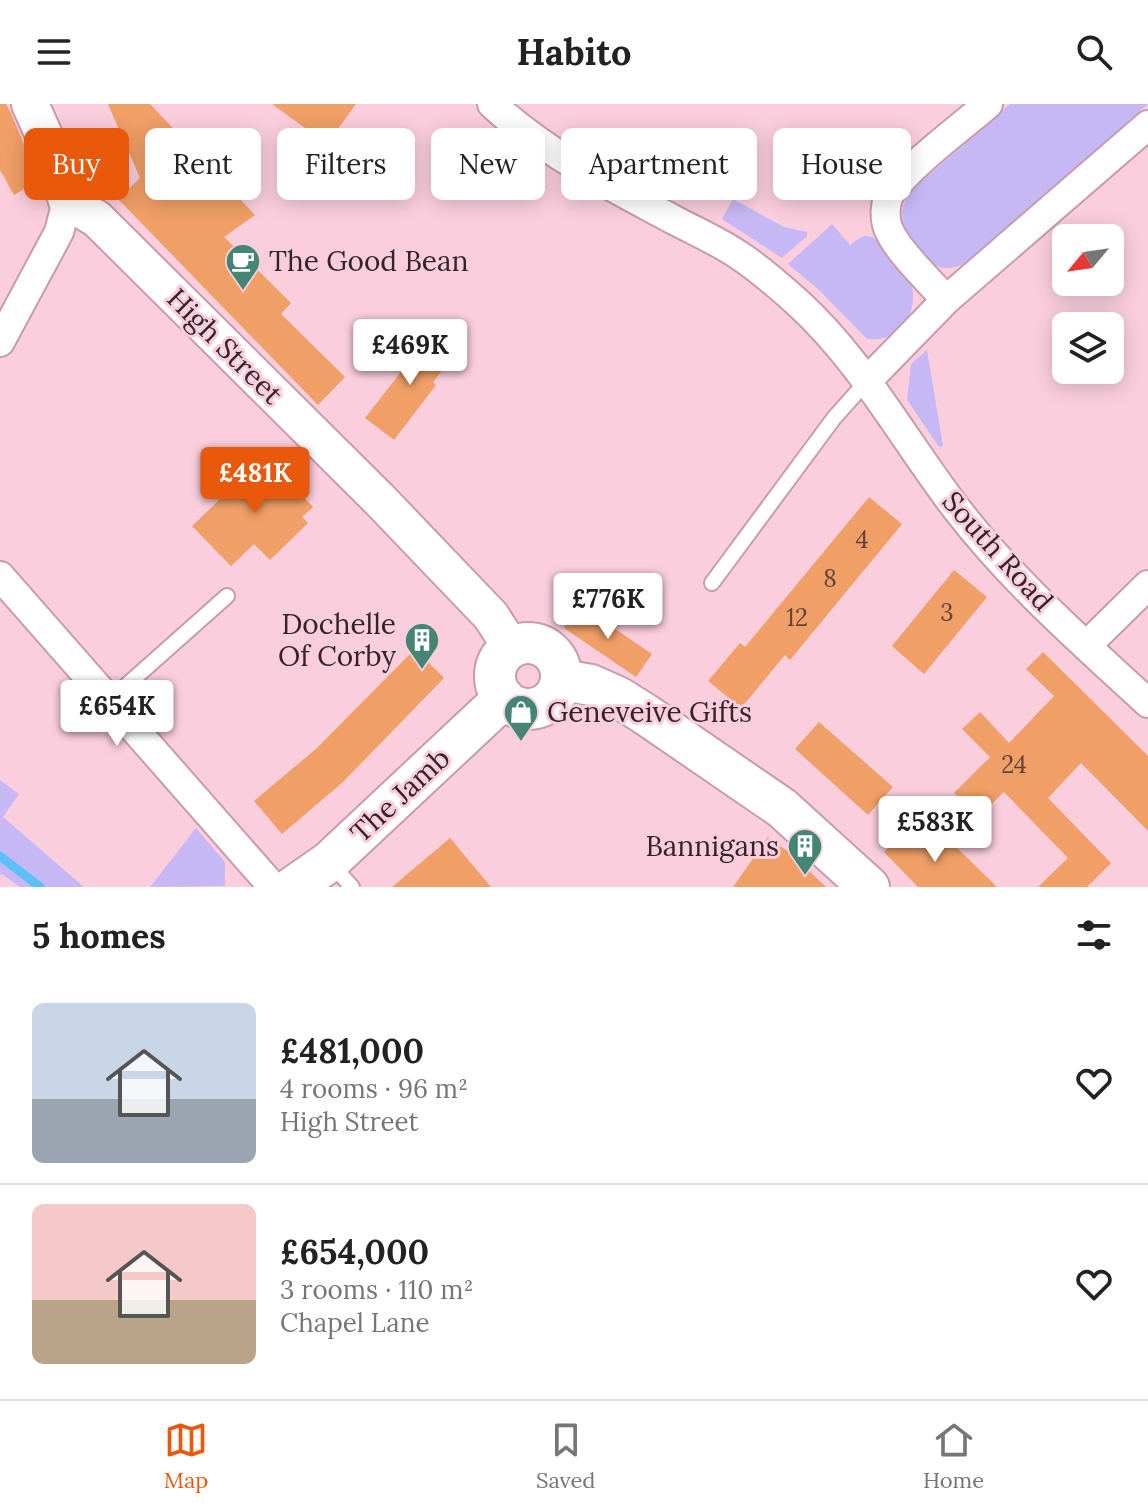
<!DOCTYPE html>
<meta charset="utf-8">
<style>
body{margin:0;font-family:Lora,serif;background:#f6f6f6;color:#222;height:100vh;display:flex;flex-direction:column;font-size:30px;white-space:nowrap}
*{box-sizing:border-box;margin:0}
p{font-size:26px;color:#767676}
.icon{flex:none;width:44px;height:44px;fill:none;stroke:currentColor;stroke-width:2;stroke-linecap:round;stroke-linejoin:round}
.map{position:relative;height:783px;overflow:hidden}
.drawer{display:flex;flex-direction:column;background:#fff;flex:1}
.drawer>*{flex:none}
.top-card{position:absolute;left:24px;top:24px;width:1100px;height:72px;display:flex;gap:16px}
.needle{width:52px;rotate:241deg}
.tools{position:absolute;left:1052px;top:120px;display:grid;gap:16px}
.tools a{display:grid;place-items:center;width:72px;height:72px;border-radius:12px;background:#fff;box-shadow:0 4px 20px #0003;font-size:40px}
.price{position:absolute;translate:-50% -68px;padding:0 18px;border-radius:8px;background:#fff;color:#222;font-size:26px;line-height:52px;filter:drop-shadow(0 2px 4px #0008)}
.price::after{content:'';position:absolute;left:50%;top:48px;width:24px;height:18px;margin-left:-12px;background:inherit;clip-path:polygon(0 0,100% 0,50% 100%)}
.price.active{background:#ea580c;color:#fff}
ul{padding:0;list-style:none}
li{display:flex;align-items:center;gap:24px;height:200px;padding:0 32px}
li+li{border-top:2px solid #e0e0e0}
li span{display:grid;place-items:center;flex:none;width:224px;height:160px;border-radius:12px;color:#555}
li>.icon{margin-inline-start:auto}
span .icon{width:96px;height:96px;fill:#fffc;stroke-width:1}
li b{font-size:34px}
h2{display:flex;justify-content:space-between;align-items:center;height:96px;padding:0 32px;font-size:34px}
.tag{padding:0 28px;border-radius:12px;background:#fff;box-shadow:0 4px 20px #0003;font-size:28px;line-height:72px}
.tag.active{background:#ea580c;color:#fff}
header{display:flex;justify-content:space-between;align-items:center;height:104px;padding:0 32px;background:#fff;font-size:36px;font-weight:700}
.tabs{display:flex;justify-content:space-around;align-items:center;height:112px;border-top:2px solid #e0e0e0;background:#fff;font-size:22px;color:#767676}
.tabs a{display:grid;justify-items:center;gap:4px}
.tabs .active{color:#ea580c}
.map>svg:first-child{display:block}
.green{fill:#c6b8f4}
.lines{fill:none;stroke-linecap:round;stroke-linejoin:round}
.stream{stroke:#5cbff5;stroke-width:9}
.building{fill:#f09f66}
.service-casing{stroke:#c79cab;stroke-width:18}
.minor-casing{stroke:#c79cab;stroke-width:32}
.tertiary-casing{stroke:#c79cab;stroke-width:40}
.secondary-casing{stroke:#c79cab;stroke-width:44}
.service{stroke:#fff;stroke-width:14}
.minor{stroke:#fff;stroke-width:28}
.tertiary{stroke:#fff;stroke-width:36}
.secondary{stroke:#fff;stroke-width:40}
.labels{text-anchor:middle;dominant-baseline:central;stroke-width:6;stroke-linejoin:round;paint-order:stroke}
.number-label{font-size:24px;fill:#634339}
.poi-label{font-size:28px;fill:#34242a;stroke:#fbcedd;text-anchor:start}
.street-label{font-size:28px;fill:#34242a;stroke:#fbcedd}
</style>
<header><svg class="icon" aria-label="menu" viewBox="0 0 24 24"><path d="M4 6h16M4 12h16M4 18h16"/></svg>Habito<svg class="icon" aria-label="search" viewBox="0 0 24 24"><circle cx="10" cy="10" r="6"/><path d="M15 15l6 6"/></svg></header>
<div class="map">
<svg width="1148" height="783" viewBox="0 0 1148 783">
<rect width="100%" height="100%" fill="#fbcedd"/>
<!-- green -->
<path class="green" d="M 1010,0 L 1148,0 L 972,156 C 964,160 957,164 948,164 C 935,164 929,157 921,148 C 903,129 894,109 912,86 Z
M 733,95 L 784,123 L 807,128 L 807,132 L 782,154 L 722,115 Z
M 832,120 L 850,141 C 855,138 860,132 866,132 C 875,132 881,140 886,146 C 894,155 906,165 910,176 C 921,206 901,239 867,235 L 819,186 L 788,160 Z
M 927,246 L 943,342 L 939,343 L 907,296 L 911,260 Z
M 0,676 L 19,690 L 3,713 L 84,783 L 20,783 L 2,770 L 0,771 Z
M 196,724 L 225,758 L 225,782 L 150,783 Z"/>
<g class="lines">
<!-- stream -->
<path class="stream" d="M 0,752 L 40,783"/>
</g>
<!-- building -->
<path class="building" d="M 0,0 L 6,0 L 11,9 L 39,76 L 14,91 L 0,66 Z
M 108,0 L 150,0 L 255,111 L 224,133 L 291,199 L 281,210 L 345,273 L 318,301 L 118,95 L 140,74 Z
M 272,0 L 356,0 L 327,40 Z
M 426,229 L 454,251 L 433,278 L 436,281 L 394,336 L 365,314 L 408,259 L 405,256 Z
M 265,352 L 313,403 L 302,413 L 308,419 L 270,456 L 254,440 L 231,462 L 192,422 Z
M 869,393 L 902,420 L 790,556 L 785,551 L 741,604 L 708,577 L 740,539 L 745,543 Z
M 954,466 L 987,493 L 924,570 L 892,542 Z
M 580,501 L 652,550 L 636,573 L 564,524 Z
M 415,545 L 444,574 L 343,678 L 282,730 L 254,697 L 317,644 Z
M 1043,548 L 1148,652 L 1148,727 L 1081,659 L 1048,694 L 1111,759 L 1087,783 L 1038,783 L 1068,754 L 1004,688 L 978,713 L 954,689 L 990,653 L 962,625 L 980,608 L 1009,639 L 1054,592 L 1026,565 Z
M 819,618 L 893,683 L 868,711 L 795,645 Z
M 908,724 L 931,748 L 946,733 L 997,783 L 918,783 L 884,748 Z
M 768,733 L 790,749 L 826,783 L 733,783 Z
M 450,734 L 491,783 L 392,783 Z"/>
<g class="lines">
<!-- service casing -->
<g class="service-casing">
<path id="service" d="M 712,479 L 834,314 L 867,277
M 110,596 L 227,492
M 332,761 L 352,783"/>
</g>
<!-- minor casing -->
<g class="minor-casing">
<path id="minor" d="M 492,0 C 546,50 612,83 676,117 C 697,128 720,138 740,152 C 760,165 779,182 797,198 C 862,257 903,335 956,404 C 1011,476 1082,538 1148,599
M 946,196 C 929,176 897,147 888,124 C 884,113 885,97 891,88 C 911,60 960,24 988,0
M 0,238 L 59,128 L 67,97
M 867,277 L 946,196 L 1148,21
M 0,472 L 273,783
M 1086,542 L 1148,481"/>
</g>
<!-- tertiary casing -->
<g class="tertiary-casing">
<path id="tertiary" d="M 30,0 L 55,56 L 67,97 L 97,115 L 380,396 L 491,512 L 511,543"/>
</g>
<!-- secondary casing -->
<g class="secondary-casing">
<path id="secondary" d="M495 572a33 33 0 1 1 66 0a33 33 0 1 1-66 0Z
M 562,576 L 591,581 L 618,593 L 645,610 L 782,704 L 869,783
M 293,783 L 329,758 L 504,594"/>
</g>
<!-- service -->
<use href="#service" class="service"/>
<!-- minor -->
<use href="#minor" class="minor"/>
<!-- tertiary -->
<use href="#tertiary" class="tertiary"/>
<!-- secondary -->
<use href="#secondary" class="secondary"/>
</g>
<!-- icons -->
<defs>
<g id="cafe-pin" transform="scale(1.8)"><path d="M0 17L-7.5 6A9.5 9.5 0 1 1 7.5 6Z" fill="#448575" stroke="#fbcedd"/><path d="M-5.5-4.5H6V0H3Q3 3.5 0 3.5H-2.5Q-5.5 3.5-5.5 0ZM3-3.2v2h1.7v-2ZM-6 4.5H4V6H-6Z" fill="#fff"/></g>
<g id="building-pin" transform="scale(1.8)"><path d="M0 17L-7.5 6A9.5 9.5 0 1 1 7.5 6Z" fill="#448575" stroke="#fbcedd"/><path d="M-4-6H4V6H1V3H-1V6H-4ZM-2.5-4.3h1.7v1.8h-1.7ZM.8-4.3h1.7v1.8H.8ZM-2.5-1h1.7V.8h-1.7ZM.8-1h1.7V.8H.8Z" fill="#fff"/></g>
<g id="shop-pin" transform="scale(1.8)"><path d="M0 17L-7.5 6A9.5 9.5 0 1 1 7.5 6Z" fill="#448575" stroke="#fbcedd"/><path d="M-5-2.5h2.3a2.7 3.5 0 0 1 5.4 0H5L5.5 6h-11ZM-1.5-2.5h3a1.5 2.3 0 0 0-3 0Z" fill="#fff"/></g>
</defs>
<g fill-rule="evenodd">
<use href="#cafe-pin" x="243" y="157"/>
<use href="#building-pin" x="422" y="536"/>
<use href="#shop-pin" x="521" y="608"/>
<use href="#building-pin" x="805" y="742"/>
</g>
<g class="labels">
<!-- number labels -->
<g class="number-label">
<text x="862" y="435">4</text>
<text x="830" y="474">8</text>
<text x="947" y="508">3</text>
<text x="797" y="513">12</text>
<text x="1014" y="660">24</text>
</g>
<!-- poi labels -->
<g class="poi-label">
<text x="269" y="157">The Good Bean</text>
<text x="396" y="520" text-anchor="end">Dochelle<tspan x="396" dy="32">Of Corby</tspan></text>
<text x="547" y="608">Geneveive Gifts</text>
<text x="779" y="742" text-anchor="end">Bannigans</text>
</g>
<!-- street labels -->
<g class="street-label">
<text transform="translate(225 242) rotate(45)">High Street</text>
<text transform="translate(998 447) rotate(48)">South Road</text>
<text transform="translate(400 691) rotate(-43)">The Jamb</text>
</g>
</g>
</svg>
<div class="tools">
<a><svg class="needle" viewBox="-14 -14 28 28"><path d="M0-13l5 13h-10z" fill="#e53935"/><path d="M0 13l5-13h-10z" fill="#767676"/></svg></a>
<a><svg class="icon" aria-label="layers" viewBox="0 0 24 24"><path d="M12 4l9 5-9 5-9-5zM3 14l9 5 9-5"/></svg></a>
</div>
<b class="price" style="left:410px;top:283px">£469K</b>
<b class="price active" style="left:255px;top:411px">£481K</b>
<b class="price" style="left:608px;top:537px">£776K</b>
<b class="price" style="left:117px;top:644px">£654K</b>
<b class="price" style="left:935px;top:760px">£583K</b>
<div class="top-card">
<a class="tag active">Buy</a>
<a class="tag">Rent</a>
<a class="tag">Filters</a>
<a class="tag">New</a>
<a class="tag">Apartment</a>
<a class="tag">House</a>
</div>
</div>
<section class="drawer">
<h2>5 homes<svg class="icon" aria-label="filters" viewBox="0 0 24 24"><path d="M4 7h16M4 17h16"/><circle cx="9" cy="7" r="2"/><circle cx="15" cy="17" r="2"/></svg></h2>
<ul>
<li><span style="background:linear-gradient(#c9d6e8 60%,#9aa5b1 0)"><svg class="icon" aria-label="home" viewBox="0 0 24 24"><path d="M3 11l9-7 9 7M6 9v11h12V9"/></svg></span><div><b>£481,000</b><p>4 rooms · 96 m²</p><p>High Street</p></div><svg class="icon" aria-label="heart" viewBox="0 0 24 24"><path d="M12 20l-8-8c-3-5 5-10 8-4 3-6 11-1 8 4z"/></svg></li>
<li><span style="background:linear-gradient(#f6c9c9 60%,#b9a48a 0)"><svg class="icon" aria-label="home" viewBox="0 0 24 24"><path d="M3 11l9-7 9 7M6 9v11h12V9"/></svg></span><div><b>£654,000</b><p>3 rooms · 110 m²</p><p>Chapel Lane</p></div><svg class="icon" aria-label="heart" viewBox="0 0 24 24"><path d="M12 20l-8-8c-3-5 5-10 8-4 3-6 11-1 8 4z"/></svg></li>
</ul>
</section>
<nav class="tabs">
<a class="active"><svg class="icon" aria-label="map" viewBox="0 0 24 24"><path d="M3 6l6-2 6 2 6-2v14l-6 2-6-2-6 2zM9 4v14M15 6v14"/></svg>Map</a>
<a><svg class="icon" aria-label="saved" viewBox="0 0 24 24"><path d="M7 4h10v16l-5-4-5 4z"/></svg>Saved</a>
<a><svg class="icon" aria-label="home" viewBox="0 0 24 24"><path d="M3 11l9-7 9 7M6 9v11h12V9"/></svg>Home</a>
</nav>
